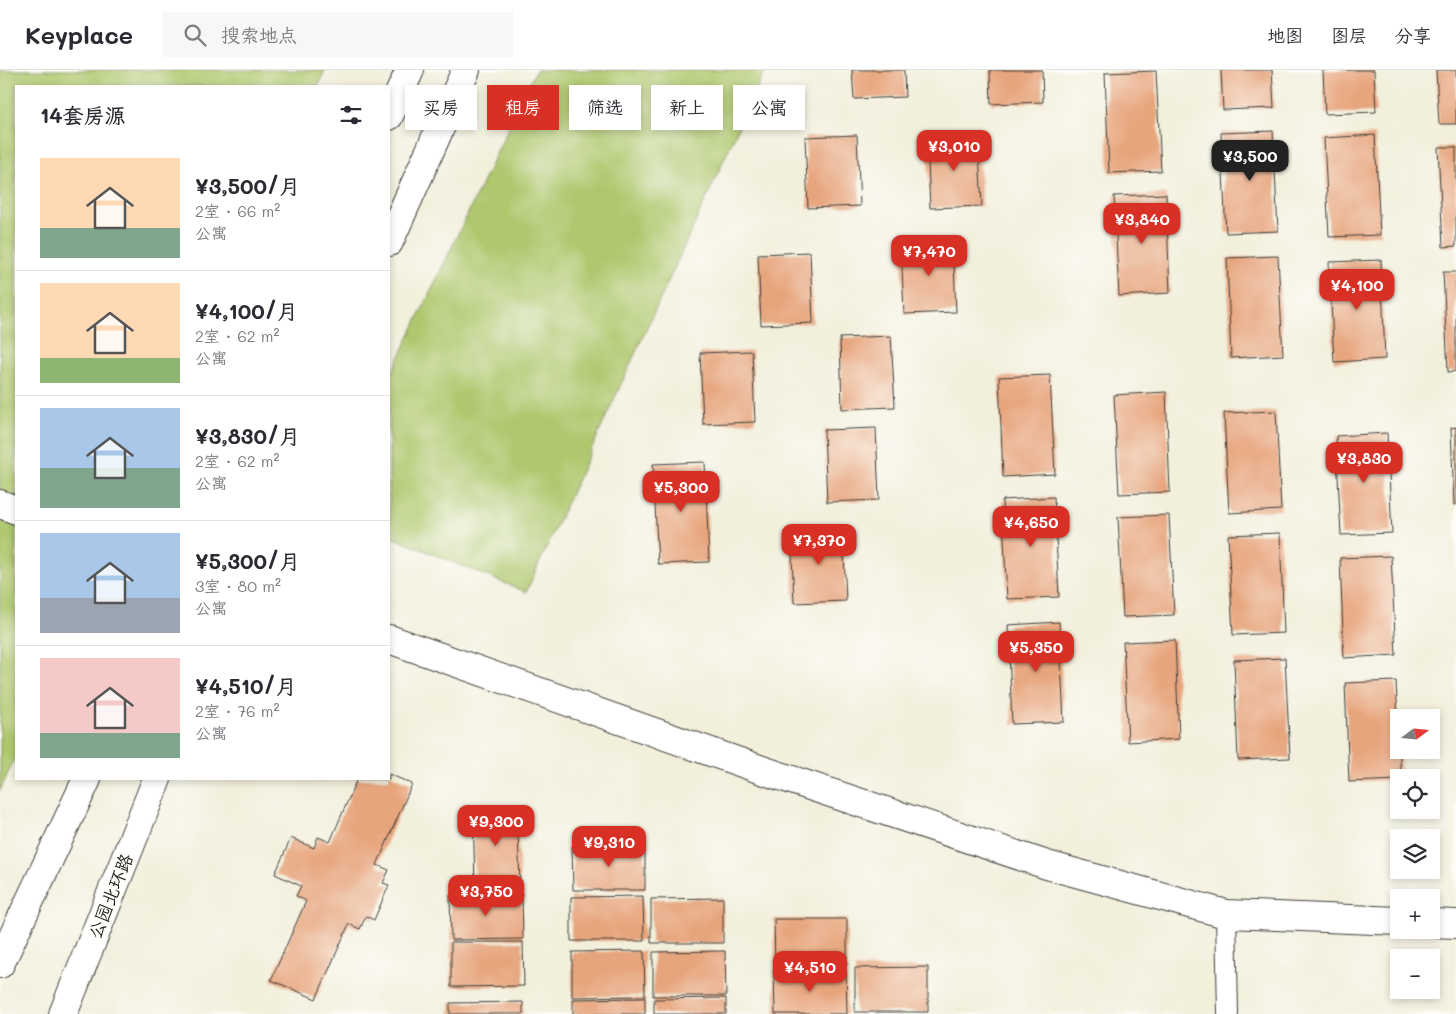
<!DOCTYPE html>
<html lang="zh">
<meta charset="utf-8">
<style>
body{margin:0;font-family:Mali,"LXGW WenKai TC",sans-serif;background:#f7f7f7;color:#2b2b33;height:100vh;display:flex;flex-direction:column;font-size:19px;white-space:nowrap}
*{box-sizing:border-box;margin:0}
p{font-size:16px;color:#7c7c81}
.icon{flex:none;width:28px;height:28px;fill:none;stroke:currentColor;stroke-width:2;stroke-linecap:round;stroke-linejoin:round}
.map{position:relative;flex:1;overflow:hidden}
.details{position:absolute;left:15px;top:15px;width:375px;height:695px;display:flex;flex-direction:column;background:#fff;border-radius:0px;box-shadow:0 2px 8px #0003}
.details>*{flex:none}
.guide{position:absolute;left:405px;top:15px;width:475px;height:45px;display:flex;gap:10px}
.needle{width:32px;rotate:74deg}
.buttons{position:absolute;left:1390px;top:639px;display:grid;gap:10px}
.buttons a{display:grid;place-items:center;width:50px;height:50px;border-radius:0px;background:#fff;box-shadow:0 2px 8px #0003;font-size:25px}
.price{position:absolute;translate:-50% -42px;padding:0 11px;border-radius:10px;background:#d93025;color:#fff;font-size:16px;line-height:32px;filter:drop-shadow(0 1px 2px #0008)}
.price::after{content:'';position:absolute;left:50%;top:30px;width:15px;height:11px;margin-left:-8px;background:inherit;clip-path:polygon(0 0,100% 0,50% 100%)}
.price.current{background:#222;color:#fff}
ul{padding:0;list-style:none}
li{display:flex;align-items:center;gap:15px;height:125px;padding:0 25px}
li+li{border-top:1px solid #e1e1e2}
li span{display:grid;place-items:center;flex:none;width:140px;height:100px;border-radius:0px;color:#555}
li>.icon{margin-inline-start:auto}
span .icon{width:60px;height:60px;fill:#fffc;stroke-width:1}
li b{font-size:21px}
h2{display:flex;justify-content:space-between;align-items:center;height:60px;padding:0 25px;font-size:21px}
.pill{padding:0 18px;border-radius:0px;background:#fff;box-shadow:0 2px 8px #0003;font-size:18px;line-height:45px}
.pill.current{background:#d93025;color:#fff}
header{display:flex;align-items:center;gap:30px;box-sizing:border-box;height:70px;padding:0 25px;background:#fff;border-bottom:1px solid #e1e1e2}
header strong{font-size:24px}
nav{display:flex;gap:28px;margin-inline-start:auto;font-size:18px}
.search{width:350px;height:45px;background:#f7f7f7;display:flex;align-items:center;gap:12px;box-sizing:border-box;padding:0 18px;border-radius:0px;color:#7c7c81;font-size:19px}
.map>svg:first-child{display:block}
.green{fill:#afc86e;stroke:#667245}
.building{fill:#e7a57d}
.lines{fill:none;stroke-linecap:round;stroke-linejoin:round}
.street-casing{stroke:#3c3c39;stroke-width:22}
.secondary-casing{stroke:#3c3c39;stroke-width:30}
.street{stroke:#fff;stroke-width:20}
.secondary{stroke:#fff;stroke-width:28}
.labels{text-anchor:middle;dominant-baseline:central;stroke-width:4;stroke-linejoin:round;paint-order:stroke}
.street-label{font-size:18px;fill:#1c1c1c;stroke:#fdfcf7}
</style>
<header>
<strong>Keyplace</strong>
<div class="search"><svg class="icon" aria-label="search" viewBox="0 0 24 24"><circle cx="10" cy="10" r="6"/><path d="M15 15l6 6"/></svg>搜索地点</div>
<nav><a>地图</a><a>图层</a><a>分享</a></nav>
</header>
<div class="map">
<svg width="1456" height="944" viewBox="0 0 1456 944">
<rect width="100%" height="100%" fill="#fdfcf7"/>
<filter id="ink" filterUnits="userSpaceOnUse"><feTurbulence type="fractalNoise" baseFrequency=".02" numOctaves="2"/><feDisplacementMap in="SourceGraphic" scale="10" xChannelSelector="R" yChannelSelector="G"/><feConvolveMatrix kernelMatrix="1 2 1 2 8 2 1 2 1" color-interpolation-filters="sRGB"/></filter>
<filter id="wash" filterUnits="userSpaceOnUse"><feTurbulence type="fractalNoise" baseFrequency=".0096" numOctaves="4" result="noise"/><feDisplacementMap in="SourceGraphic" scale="20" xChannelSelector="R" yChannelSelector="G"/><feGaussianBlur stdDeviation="1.12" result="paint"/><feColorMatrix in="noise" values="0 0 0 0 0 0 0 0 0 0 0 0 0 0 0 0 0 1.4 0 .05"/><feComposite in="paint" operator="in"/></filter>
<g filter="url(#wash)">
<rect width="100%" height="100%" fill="#f2efdb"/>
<!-- green -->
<path class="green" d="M 0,0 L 325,0 L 318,16 L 16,16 L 16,685 L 0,721 Z
M 536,0 L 765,0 L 526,522 L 389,466 L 389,309 Z"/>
<g id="blocks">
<!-- building -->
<path class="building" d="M 852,0 L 904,0 L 905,27 L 854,29 Z
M 990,0 L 1042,0 L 1043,32 L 991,34 Z
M 1221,0 L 1272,0 L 1274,38 L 1223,40 Z
M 1323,0 L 1374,0 L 1376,42 L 1325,44 Z
M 1436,0 L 1456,0 L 1456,54 L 1439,54 Z
M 1156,1 L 1161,101 L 1109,103 L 1105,3 Z
M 1273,61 L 1278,161 L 1226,163 L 1221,63 Z
M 857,65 L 860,136 L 808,138 L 805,67 Z
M 978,65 L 982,136 L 930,138 L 927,67 Z
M 1375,65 L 1380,165 L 1329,167 L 1324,68 Z
M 1438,77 L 1456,77 L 1456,176 L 1443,177 Z
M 1166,124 L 1170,223 L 1119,226 L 1114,126 Z
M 953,170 L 956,242 L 904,244 L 901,173 Z
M 810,182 L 813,253 L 761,255 L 758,184 Z
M 1278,186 L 1283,285 L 1231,288 L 1227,188 Z
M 1381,190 L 1385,289 L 1334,292 L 1329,192 Z
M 1443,202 L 1456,202 L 1456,301 L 1448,302 Z
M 891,266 L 895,337 L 842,339 L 840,268 Z
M 752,281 L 755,352 L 703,354 L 700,283 Z
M 1050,305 L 1055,404 L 1003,407 L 999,307 Z
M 1166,322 L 1170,422 L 1119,424 L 1114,325 Z
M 1276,341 L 1281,440 L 1229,443 L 1224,343 Z
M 1456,357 L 1456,435 L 1454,435 L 1451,358 Z
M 876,358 L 879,430 L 827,432 L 824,360 Z
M 1387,363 L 1392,463 L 1341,465 L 1336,366 Z
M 705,392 L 709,492 L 658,494 L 653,394 Z
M 1054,427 L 1059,527 L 1007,529 L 1002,430 Z
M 1169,445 L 1174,545 L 1123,547 L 1118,447 Z
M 843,460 L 846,531 L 794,533 L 791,462 Z
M 1280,463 L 1284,563 L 1233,565 L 1228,465 Z
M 1391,486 L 1396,585 L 1344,588 L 1340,488 Z
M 1059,552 L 1064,652 L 1012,654 L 1008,555 Z
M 1175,570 L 1179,669 L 1128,672 L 1123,572 Z
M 1285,588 L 1290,688 L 1238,690 L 1234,590 Z
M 1396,611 L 1401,708 L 1399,708 L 1399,710 L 1349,712 L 1345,613 Z
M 389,704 L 412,714 L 377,795 L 389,800 L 383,813 L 389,815 L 374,850 L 366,846 L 360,859 L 349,854 L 316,929 L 271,910 L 306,831 L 296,826 L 301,816 L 275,804 L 291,768 L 314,778 L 318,767 L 330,772 L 357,709 L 389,709 Z
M 517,740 L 520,812 L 475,814 L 473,741 Z
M 645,775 L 645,820 L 573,820 L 572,776 Z
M 450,825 L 522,825 L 523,869 L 451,870 Z
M 643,826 L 644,871 L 571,871 L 571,827 Z
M 723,828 L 723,873 L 651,873 L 651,829 Z
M 774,849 L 847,849 L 847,894 L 775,894 Z
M 451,872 L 523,872 L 524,916 L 451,917 Z
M 644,881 L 645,926 L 572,927 L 572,882 Z
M 725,881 L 726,926 L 653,926 L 653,882 Z
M 928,897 L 928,942 L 855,942 L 855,898 Z
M 774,901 L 846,901 L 847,944 L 775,944 Z
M 645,928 L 645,944 L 573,944 L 573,929 Z
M 726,928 L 726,944 L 654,944 L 654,929 Z
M 523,932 L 523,944 L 450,944 L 450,933 Z"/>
</g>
</g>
<g filter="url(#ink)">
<use href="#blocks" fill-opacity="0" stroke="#3c3c39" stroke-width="1"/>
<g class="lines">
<!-- street casing -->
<g class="street-casing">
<path id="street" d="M 1226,844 L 1228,944"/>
</g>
<!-- secondary casing -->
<g class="secondary-casing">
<path id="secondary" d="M 389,46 L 410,0
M 389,172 L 466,0
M 0,434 L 16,440
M 389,569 L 765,701 L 1047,795 L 1226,844 L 1399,851
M 1431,853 L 1456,854
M 0,894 L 87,709
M 63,944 L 157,709"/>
</g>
<!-- street -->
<use href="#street" class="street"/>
<!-- secondary -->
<use href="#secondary" class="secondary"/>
</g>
</g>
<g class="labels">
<!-- street labels -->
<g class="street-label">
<text transform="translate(110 826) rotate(-68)">公园北环路</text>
</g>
</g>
</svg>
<div class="buttons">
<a><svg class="needle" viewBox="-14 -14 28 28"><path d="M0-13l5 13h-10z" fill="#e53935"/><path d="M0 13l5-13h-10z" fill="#7c7c81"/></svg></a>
<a><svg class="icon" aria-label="locate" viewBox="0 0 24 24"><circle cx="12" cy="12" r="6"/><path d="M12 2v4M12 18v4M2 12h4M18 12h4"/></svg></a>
<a><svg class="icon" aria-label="layers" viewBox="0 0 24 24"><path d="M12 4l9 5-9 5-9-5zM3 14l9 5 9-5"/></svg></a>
<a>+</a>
<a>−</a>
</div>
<b class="price" style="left:954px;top:102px">¥3,010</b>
<b class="price current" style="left:1250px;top:112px">¥3,500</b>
<b class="price" style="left:1142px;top:175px">¥3,840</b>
<b class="price" style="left:929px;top:207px">¥7,470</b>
<b class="price" style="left:1357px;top:241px">¥4,100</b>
<b class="price" style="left:1364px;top:414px">¥3,830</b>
<b class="price" style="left:681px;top:443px">¥5,300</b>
<b class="price" style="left:1031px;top:478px">¥4,650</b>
<b class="price" style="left:819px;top:496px">¥7,370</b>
<b class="price" style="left:1036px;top:603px">¥5,350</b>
<b class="price" style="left:496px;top:777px">¥9,300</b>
<b class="price" style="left:609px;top:798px">¥9,310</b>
<b class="price" style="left:486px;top:847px">¥3,750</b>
<b class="price" style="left:810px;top:923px">¥4,510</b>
<div class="guide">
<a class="pill">买房</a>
<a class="pill current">租房</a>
<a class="pill">筛选</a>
<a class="pill">新上</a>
<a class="pill">公寓</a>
</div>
<section class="details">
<h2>14套房源<svg class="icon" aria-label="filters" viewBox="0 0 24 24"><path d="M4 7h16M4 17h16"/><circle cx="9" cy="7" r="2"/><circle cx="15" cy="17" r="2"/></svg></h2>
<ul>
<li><span style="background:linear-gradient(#ffd9b3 70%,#7fa58c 0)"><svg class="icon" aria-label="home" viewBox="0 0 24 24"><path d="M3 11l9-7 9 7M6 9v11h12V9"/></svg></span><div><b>¥3,500/月</b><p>2室 · 66 m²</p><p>公寓</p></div></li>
<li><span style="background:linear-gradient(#ffd9b3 75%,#8fb573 0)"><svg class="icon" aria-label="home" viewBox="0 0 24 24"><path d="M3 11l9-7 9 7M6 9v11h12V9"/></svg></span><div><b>¥4,100/月</b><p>2室 · 62 m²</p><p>公寓</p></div></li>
<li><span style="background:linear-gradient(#a9c7e8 60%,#7fa58c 0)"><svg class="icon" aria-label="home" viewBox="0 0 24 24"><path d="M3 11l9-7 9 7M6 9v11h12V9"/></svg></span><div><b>¥3,830/月</b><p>2室 · 62 m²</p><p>公寓</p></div></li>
<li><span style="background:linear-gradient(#a9c7e8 65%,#9aa5b1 0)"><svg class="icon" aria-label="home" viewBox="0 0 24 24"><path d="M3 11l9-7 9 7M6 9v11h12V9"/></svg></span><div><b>¥5,300/月</b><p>3室 · 80 m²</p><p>公寓</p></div></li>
<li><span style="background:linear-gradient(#f6c9c9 75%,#7fa58c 0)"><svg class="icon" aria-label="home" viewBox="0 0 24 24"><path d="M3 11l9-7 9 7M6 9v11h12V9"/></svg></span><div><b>¥4,510/月</b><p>2室 · 76 m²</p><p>公寓</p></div></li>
</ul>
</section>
</div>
